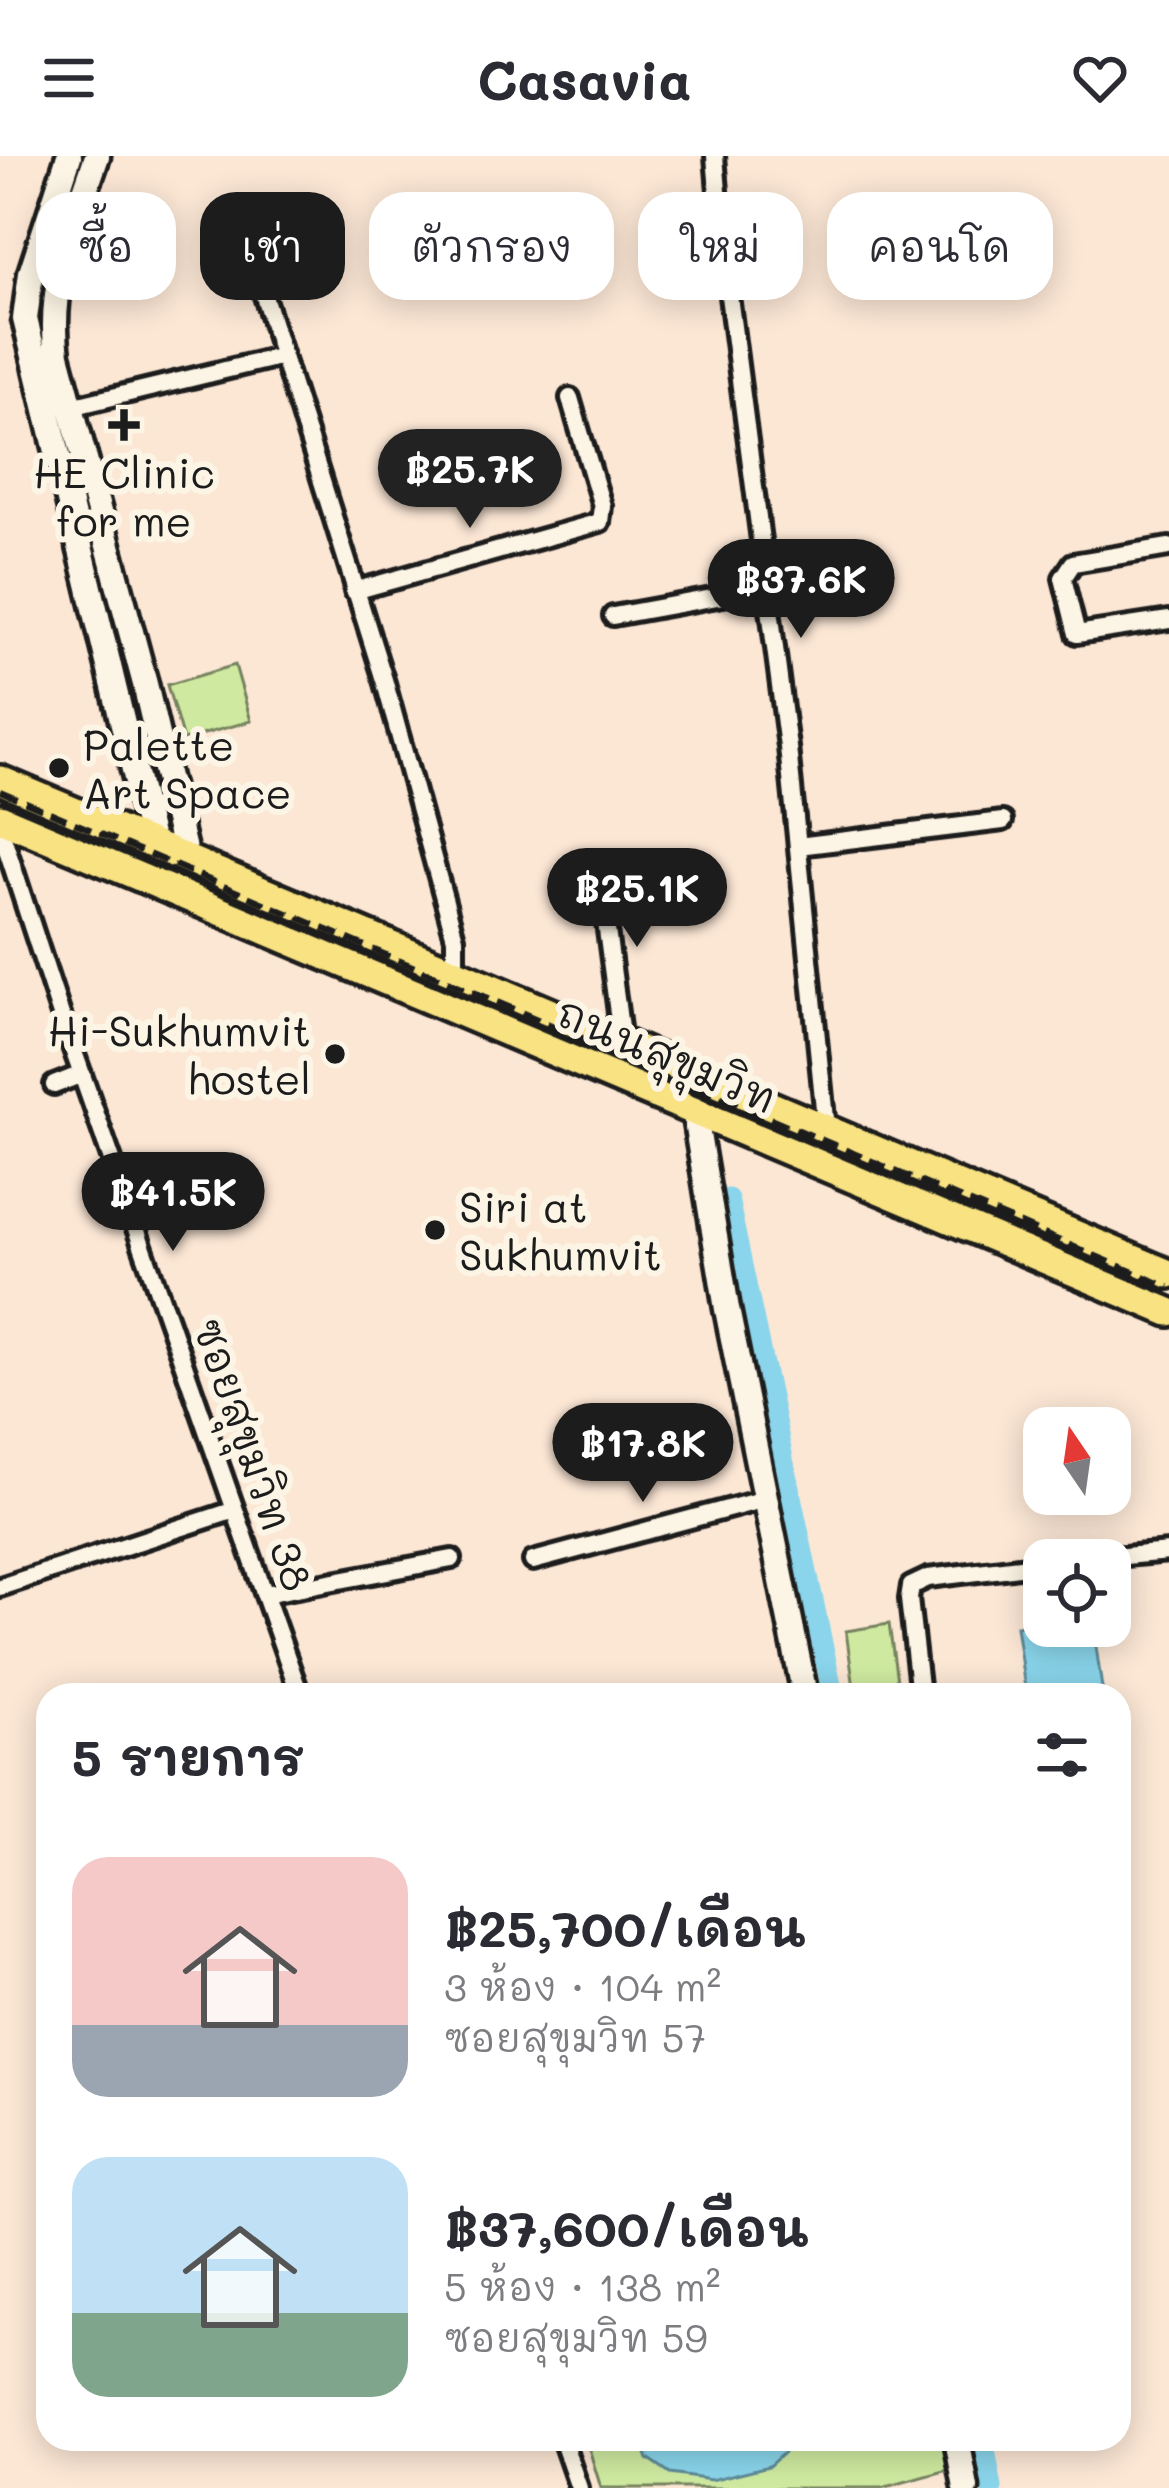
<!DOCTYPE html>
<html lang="th">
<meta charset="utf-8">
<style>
body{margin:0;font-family:Mali,"Playpen Sans Thai",sans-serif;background:#f7f7f7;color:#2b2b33;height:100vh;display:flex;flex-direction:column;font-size:45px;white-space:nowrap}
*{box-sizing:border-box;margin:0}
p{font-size:39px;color:#7c7c81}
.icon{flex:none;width:66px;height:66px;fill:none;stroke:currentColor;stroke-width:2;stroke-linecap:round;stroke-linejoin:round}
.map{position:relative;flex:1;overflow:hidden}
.details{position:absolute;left:36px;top:1527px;width:1095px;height:768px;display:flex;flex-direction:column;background:#fff;border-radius:36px;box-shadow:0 6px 30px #0003}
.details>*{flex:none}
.top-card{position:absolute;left:36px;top:36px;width:1098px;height:108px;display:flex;gap:24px}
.needle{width:78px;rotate:347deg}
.fabs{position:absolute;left:1023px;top:1251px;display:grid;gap:24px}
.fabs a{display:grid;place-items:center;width:108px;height:108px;border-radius:24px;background:#fff;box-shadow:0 6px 30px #0003;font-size:60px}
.price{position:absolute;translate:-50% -102px;padding:0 27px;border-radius:42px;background:#1c1c1c;color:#fff;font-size:39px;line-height:78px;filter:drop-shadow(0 3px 6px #0008)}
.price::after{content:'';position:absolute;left:50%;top:72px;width:36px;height:27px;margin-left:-18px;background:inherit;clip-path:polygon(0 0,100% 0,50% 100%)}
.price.selected{background:#222;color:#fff}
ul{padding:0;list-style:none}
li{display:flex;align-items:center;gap:36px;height:300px;padding:0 36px}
li span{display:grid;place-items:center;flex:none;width:336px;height:240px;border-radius:36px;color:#555}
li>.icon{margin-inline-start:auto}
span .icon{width:144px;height:144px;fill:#fffc;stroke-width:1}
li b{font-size:51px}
h2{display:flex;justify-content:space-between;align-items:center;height:144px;padding:0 36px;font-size:51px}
.tag{padding:0 42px;border-radius:36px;background:#fff;box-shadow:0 6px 30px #0003;font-size:42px;line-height:108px}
.tag.selected{background:#1c1c1c;color:#fff}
header{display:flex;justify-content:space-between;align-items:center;height:156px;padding:0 36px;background:#fff;font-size:54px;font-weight:700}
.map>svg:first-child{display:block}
.green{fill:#cfeaa0;stroke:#76835e;stroke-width:3}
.water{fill:#8ad5eb;stroke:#5e8b98;stroke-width:3}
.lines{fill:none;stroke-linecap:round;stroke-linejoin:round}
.canal{stroke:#8ad5eb;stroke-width:21}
.street-casing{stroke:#1c1c1c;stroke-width:26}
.secondary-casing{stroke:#1c1c1c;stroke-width:33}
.primary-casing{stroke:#1c1c1c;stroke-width:36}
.street{stroke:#fcf5e5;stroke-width:16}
.secondary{stroke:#fcf5e5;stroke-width:24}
.primary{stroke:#f8e281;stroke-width:27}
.rail{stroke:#1c1c1c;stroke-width:6;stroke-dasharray:18 9;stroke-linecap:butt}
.poi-dot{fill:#1c1c1c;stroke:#fcf5e5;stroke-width:4.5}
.labels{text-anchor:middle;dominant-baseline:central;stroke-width:12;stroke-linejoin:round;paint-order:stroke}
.poi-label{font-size:42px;fill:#1c1c1c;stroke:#fcf5e5;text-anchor:start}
.street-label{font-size:42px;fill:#1c1c1c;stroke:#fcf5e5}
</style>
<header><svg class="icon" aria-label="menu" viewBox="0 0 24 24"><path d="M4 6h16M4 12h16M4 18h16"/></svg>Casavia<svg class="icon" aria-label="heart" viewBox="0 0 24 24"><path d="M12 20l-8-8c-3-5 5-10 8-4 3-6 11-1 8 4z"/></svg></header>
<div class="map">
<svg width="1169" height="2332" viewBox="0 0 1169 2332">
<rect width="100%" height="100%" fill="#fce7d5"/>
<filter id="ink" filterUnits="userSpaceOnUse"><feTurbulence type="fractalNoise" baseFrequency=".00833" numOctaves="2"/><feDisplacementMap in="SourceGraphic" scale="24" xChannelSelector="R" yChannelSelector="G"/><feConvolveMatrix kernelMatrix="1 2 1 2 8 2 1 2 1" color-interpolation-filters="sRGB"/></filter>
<g filter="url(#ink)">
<!-- green -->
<path class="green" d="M 235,509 L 251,565 L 183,584 L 167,529 Z
M 889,1468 L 899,1539 L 855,1539 L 846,1475 Z
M 586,2283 L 950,2283 L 956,2312 L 882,2332 L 601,2332 Z"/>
<!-- water -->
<path class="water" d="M 1044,1466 L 1044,1470 L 1093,1470 L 1103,1539 L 1026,1539 L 1016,1470 Z
M 641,2283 L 858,2283 L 835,2291 L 791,2290 L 769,2310 L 711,2324 L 670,2318 L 648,2303 Z"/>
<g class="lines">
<!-- canal -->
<path class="canal" d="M 728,1043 L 833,1539
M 983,2283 L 992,2332"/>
<!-- street casing -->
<g class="street-casing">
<path id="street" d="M 715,0 L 723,94 L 788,591 L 826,973
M 254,108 L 385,527 L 455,782 L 455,817
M 71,251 L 283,200
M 1169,391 L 1073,407 L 1063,422 L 1077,478 L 1169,464
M 354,435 L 600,366 L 602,350 L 570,242
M 613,460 L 767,432
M 0,672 L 61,859 L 300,1539
M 798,690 L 1003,665
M 598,706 L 622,887
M 54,929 L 82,918
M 1080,1404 L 1169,1396
M 533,1405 L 765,1343
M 0,1431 L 235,1354
M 265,1438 L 452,1403
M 920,1539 L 909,1443 L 911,1430 L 928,1422 L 1044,1408
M 562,2283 L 579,2332"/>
</g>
<!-- secondary casing -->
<g class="secondary-casing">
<path id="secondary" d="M 69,0 L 31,117 L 25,163 L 152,688
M 97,0 C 75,66 47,129 57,199 L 145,528 L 186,702
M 694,954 L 727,1153 L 805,1539
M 957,2283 L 966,2332"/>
</g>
<!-- primary casing -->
<g class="primary-casing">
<path id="primary" d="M 0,624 L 1169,1118
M 0,662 L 1169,1156"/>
</g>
<!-- street -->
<use href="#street" class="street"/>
<!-- secondary -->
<use href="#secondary" class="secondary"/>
<!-- primary -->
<use href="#primary" class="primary"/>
<!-- rail -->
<path class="rail" d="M 0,635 L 1169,1131"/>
</g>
</g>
<!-- markers -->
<g class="poi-dot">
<path d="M118 251h12v12h12v12h-12v12h-12v-12h-12v-12h12z"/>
<circle cx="59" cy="612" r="12"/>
<circle cx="335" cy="898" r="12"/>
<circle cx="435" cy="1074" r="12"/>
</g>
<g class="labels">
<!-- poi labels -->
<g class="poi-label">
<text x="124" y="316" text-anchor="middle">HE Clinic<tspan x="124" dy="48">for me</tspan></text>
<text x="83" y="588">Palette<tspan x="83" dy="48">Art Space</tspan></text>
<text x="311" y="874" text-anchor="end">Hi-Sukhumvit<tspan x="311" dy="48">hostel</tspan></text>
<text x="459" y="1050">Siri at<tspan x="459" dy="48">Sukhumvit</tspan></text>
</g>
<!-- street labels -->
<g class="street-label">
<text transform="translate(667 898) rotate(23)">ถนนสุขุมวิท</text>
<text transform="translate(254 1298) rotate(71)">ซอยสุขุมวิท 38</text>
</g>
</g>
</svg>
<div class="fabs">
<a><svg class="needle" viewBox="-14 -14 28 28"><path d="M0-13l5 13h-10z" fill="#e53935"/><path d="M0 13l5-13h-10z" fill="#7c7c81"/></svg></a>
<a><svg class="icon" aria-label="locate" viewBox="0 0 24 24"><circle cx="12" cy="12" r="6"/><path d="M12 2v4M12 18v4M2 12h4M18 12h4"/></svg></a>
</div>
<b class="price selected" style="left:470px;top:375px">฿25.7K</b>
<b class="price" style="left:801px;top:485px">฿37.6K</b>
<b class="price" style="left:637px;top:794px">฿25.1K</b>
<b class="price" style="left:173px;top:1098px">฿41.5K</b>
<b class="price" style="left:643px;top:1349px">฿17.8K</b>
<div class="top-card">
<a class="tag">ซื้อ</a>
<a class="tag selected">เช่า</a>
<a class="tag">ตัวกรอง</a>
<a class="tag">ใหม่</a>
<a class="tag">คอนโด</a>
</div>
<section class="details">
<h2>5 รายการ<svg class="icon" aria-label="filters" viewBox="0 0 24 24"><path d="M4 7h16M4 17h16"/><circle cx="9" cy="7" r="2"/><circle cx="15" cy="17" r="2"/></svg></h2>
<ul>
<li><span style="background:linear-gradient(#f6c9c9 70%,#9aa5b1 0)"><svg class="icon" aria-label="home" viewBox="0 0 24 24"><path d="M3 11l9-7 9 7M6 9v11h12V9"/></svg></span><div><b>฿25,700/เดือน</b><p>3 ห้อง · 104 m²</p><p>ซอยสุขุมวิท 57</p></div></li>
<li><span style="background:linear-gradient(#bfe0f5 65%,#7fa58c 0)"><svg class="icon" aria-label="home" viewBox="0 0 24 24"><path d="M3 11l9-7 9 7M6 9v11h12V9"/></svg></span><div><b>฿37,600/เดือน</b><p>5 ห้อง · 138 m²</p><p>ซอยสุขุมวิท 59</p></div></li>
</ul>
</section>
</div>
